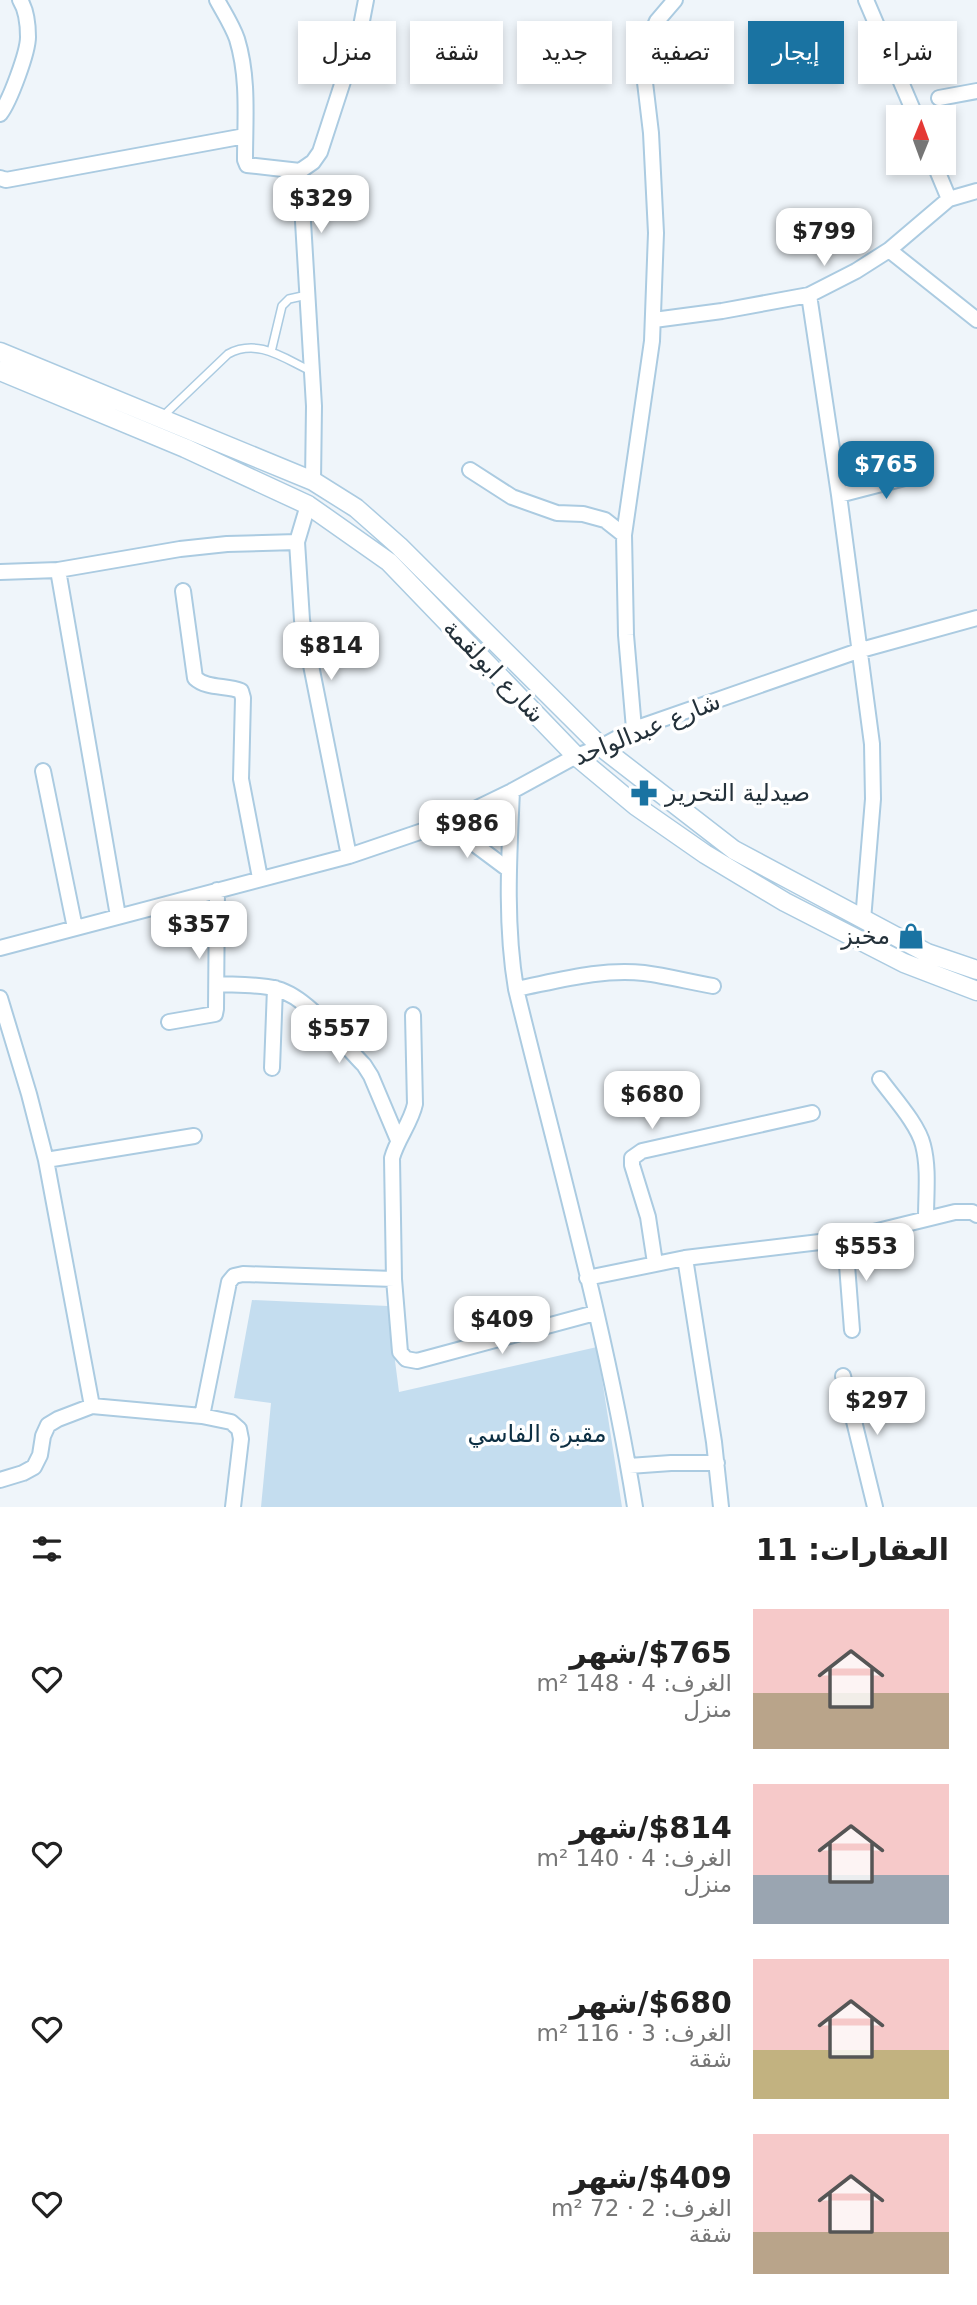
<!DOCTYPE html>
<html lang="ar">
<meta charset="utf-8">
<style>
body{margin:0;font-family:"DejaVu Sans","Noto Sans Arabic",sans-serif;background:#f6f6f6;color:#222;direction:rtl;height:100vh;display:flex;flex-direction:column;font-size:26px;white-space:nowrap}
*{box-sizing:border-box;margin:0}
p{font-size:23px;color:#767676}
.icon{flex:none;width:38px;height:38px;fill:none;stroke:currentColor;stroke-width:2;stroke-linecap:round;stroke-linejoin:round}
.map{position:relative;height:1507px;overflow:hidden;direction:ltr}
.sheet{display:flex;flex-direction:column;background:#fff;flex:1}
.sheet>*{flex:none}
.hud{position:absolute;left:21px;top:21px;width:936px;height:63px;direction:rtl;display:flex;gap:14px}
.needle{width:46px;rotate:1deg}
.controls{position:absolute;left:886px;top:105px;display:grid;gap:14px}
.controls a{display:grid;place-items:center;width:70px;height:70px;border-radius:0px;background:#fff;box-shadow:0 4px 10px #0003;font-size:35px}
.price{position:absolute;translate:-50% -60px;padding:0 16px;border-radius:14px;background:#fff;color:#222;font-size:23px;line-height:46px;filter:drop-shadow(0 2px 4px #0008)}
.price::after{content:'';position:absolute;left:50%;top:42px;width:21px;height:16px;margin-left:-10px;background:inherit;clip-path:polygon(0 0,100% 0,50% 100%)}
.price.current{background:#1a73a2;color:#fff}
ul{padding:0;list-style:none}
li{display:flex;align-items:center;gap:21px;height:175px;padding:0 28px}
li span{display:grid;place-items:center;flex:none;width:196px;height:140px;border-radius:0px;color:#555}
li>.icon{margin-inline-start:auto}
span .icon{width:84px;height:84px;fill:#fffc;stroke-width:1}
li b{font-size:30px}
h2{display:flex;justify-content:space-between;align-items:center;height:84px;padding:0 28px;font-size:30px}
.pill{padding:0 24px;border-radius:0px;background:#fff;box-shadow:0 4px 10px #0003;font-size:24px;line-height:63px}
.pill.current{background:#1a73a2;color:#fff}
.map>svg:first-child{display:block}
.green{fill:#c4ddef}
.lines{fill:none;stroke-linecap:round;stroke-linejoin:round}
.service-casing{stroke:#abcbe1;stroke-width:10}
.minor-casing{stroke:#abcbe1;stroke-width:18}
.tertiary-casing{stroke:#abcbe1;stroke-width:21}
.service{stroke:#fff;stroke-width:7}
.minor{stroke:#fff;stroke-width:14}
.tertiary{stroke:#fff;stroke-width:18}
.labels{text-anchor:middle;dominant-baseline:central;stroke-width:7;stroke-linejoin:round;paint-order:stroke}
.street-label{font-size:24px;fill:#24313a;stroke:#fff}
.poi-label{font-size:24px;fill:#24313a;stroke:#fff;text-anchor:start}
.park-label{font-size:24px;fill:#0d2f43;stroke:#fff}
</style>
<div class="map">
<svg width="977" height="1507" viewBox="0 0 977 1507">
<rect width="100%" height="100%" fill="#eff5fa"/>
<!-- green -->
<path class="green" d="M 252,1300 L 388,1306 L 399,1392 L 597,1347 L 622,1507 L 261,1507 L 271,1403 L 234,1398 Z"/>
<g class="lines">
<!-- service casing -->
<g class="service-casing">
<path id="service" d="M 271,352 L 282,306 L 289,299 L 307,295
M 162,417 L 228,354 C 258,338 283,358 311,371"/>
</g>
<!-- minor casing -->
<g class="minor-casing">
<path id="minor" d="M 217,0 C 224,13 232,25 237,39 C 249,78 245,120 245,160 L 247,165 L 300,171
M 866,0 L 916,117
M 939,98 L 977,91
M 0,114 C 10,101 28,52 28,37 C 28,24 27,11 20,0
M 934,163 L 949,199
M 0,178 L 6,180 L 245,136
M 889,250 L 977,320
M 809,295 L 839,495 L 872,744 L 873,799 L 863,920
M 654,320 L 722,311 L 809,295 L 856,271 L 889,250 L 949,199 L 977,191
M 470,470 L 512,497 L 557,513 L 583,514 L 605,520 L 624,535
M 313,481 L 314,406 L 300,171 L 313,162 L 320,152 L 361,26 L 366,0
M 839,495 L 924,473
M 308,505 L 297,542 L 302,620 L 349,856
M 58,570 L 118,916
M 0,572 L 58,570 L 180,549 L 227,544 L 297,542
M 183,591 L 195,678 C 207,689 227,685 241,691 L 243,698 L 241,779 L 260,878
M 634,729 L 626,635 L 624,535 L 652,341 L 656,233 L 651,133 L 644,74 L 645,48 L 657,21 L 675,0
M 43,771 L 75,928
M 512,791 C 509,857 505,924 516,989 C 558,1161 607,1332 635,1507
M 446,823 L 509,870
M 0,948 L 349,856 L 446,823 L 512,791 L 576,756 L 601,747 L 634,729 L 861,650 L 977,618
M 217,984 C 236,985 259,984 277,989 C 308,997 341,1042 364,1065 L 371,1076 L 398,1140
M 516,989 C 557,981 602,968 644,973 C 667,976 690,982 713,986
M 0,998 L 29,1094 L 46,1160 L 92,1406
M 413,1015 L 415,1104 C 411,1123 397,1139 392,1158 L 394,1279 L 400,1352 L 406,1359 L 417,1361 L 595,1313
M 169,1022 L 215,1014 L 216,1009 L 217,890
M 272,1068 L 275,988
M 880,1079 C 893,1097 918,1124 923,1145 C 929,1168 926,1194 926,1218
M 46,1160 L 194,1136
M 845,1239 L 852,1330
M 685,1258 L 714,1442 L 721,1507
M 655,1263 L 648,1217 L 632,1165 L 632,1158 L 642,1151 L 812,1113
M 587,1278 L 685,1258 L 845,1239 L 955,1212 L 972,1212 L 977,1215
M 843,1376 L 875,1507
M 202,1416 L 229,1282 L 234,1276 L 243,1274 L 394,1279
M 629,1466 L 671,1463 L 717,1463
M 0,1480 L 23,1473 L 34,1467 L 40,1455 L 43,1436 L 48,1425 L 58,1419 L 92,1406 L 202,1416 L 231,1422 L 239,1429 L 241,1439 L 233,1507"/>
</g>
<!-- tertiary casing -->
<g class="tertiary-casing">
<path id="tertiary" d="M 0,352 L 313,481 L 356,508 L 399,546 L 601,747 L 734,850 L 927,953 L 977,970
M 0,371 L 185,448 L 308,505 L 389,562 L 576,756 L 636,806 L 705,854 L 785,902 L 904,963 L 977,991"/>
</g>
<!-- service -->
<use href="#service" class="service"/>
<!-- minor -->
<use href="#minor" class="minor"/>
<!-- tertiary -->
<use href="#tertiary" class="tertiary"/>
</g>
<!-- icons -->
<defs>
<g id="pharmacy-bare" transform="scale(2.1)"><path d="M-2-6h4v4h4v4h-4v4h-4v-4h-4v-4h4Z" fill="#1a73a2" stroke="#fff" stroke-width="2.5" paint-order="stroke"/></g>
<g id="shop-bare" transform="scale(2.1)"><path d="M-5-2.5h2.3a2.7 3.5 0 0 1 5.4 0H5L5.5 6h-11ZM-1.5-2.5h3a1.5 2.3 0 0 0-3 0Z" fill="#1a73a2" stroke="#fff" stroke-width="2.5" paint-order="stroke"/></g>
</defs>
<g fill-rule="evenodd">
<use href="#pharmacy-bare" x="644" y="793"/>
<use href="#shop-bare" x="911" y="936"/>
</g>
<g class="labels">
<!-- street labels -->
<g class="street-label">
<text transform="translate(494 671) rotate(46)">شارع ابولقمة</text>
<text transform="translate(647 729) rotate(-22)">شارع عبدالواحد</text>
</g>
<!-- poi labels -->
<g class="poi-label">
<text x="665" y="793">صيدلية التحرير</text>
<text x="890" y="936" text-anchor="end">مخبز</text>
</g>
<!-- park labels -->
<g class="park-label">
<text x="537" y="1434">مقبرة الفاسي</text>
</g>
</g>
</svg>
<div class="controls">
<a><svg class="needle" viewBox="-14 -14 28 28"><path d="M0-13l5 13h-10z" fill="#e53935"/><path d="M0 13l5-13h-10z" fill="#767676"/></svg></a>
</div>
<b class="price" style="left:321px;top:235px">$329</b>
<b class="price" style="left:824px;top:268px">$799</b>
<b class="price current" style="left:886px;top:501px">$765</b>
<b class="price" style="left:331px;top:682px">$814</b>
<b class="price" style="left:467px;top:860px">$986</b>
<b class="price" style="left:199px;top:961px">$357</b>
<b class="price" style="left:339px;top:1065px">$557</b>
<b class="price" style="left:652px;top:1131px">$680</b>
<b class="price" style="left:866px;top:1283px">$553</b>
<b class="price" style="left:502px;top:1356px">$409</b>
<b class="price" style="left:877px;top:1437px">$297</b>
<div class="hud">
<a class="pill">شراء</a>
<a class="pill current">إيجار</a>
<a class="pill">تصفية</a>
<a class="pill">جديد</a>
<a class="pill">شقة</a>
<a class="pill">منزل</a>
</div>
</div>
<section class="sheet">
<h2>العقارات: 11<svg class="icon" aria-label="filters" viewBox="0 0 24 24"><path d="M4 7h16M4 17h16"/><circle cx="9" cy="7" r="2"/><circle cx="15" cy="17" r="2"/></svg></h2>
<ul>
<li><span style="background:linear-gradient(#f6c9c9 60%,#b9a48a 0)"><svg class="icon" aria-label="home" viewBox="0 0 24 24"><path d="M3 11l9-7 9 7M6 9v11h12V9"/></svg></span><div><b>$765/شهر</b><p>الغرف: 4 · 148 m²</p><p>منزل</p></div><svg class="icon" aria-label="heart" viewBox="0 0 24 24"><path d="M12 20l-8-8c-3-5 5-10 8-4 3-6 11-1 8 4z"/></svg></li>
<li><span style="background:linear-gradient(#f6c9c9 65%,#9aa5b1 0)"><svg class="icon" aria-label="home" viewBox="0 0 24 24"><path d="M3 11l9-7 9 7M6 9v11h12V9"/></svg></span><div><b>$814/شهر</b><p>الغرف: 4 · 140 m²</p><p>منزل</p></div><svg class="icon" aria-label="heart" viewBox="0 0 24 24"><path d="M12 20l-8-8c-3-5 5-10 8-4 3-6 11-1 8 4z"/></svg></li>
<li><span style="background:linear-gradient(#f6c9c9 65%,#c2b280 0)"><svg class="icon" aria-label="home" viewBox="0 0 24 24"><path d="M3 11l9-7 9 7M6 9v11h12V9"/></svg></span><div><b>$680/شهر</b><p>الغرف: 3 · 116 m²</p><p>شقة</p></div><svg class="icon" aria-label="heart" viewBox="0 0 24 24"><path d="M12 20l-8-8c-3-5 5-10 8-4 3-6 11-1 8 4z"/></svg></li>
<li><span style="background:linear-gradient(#f6c9c9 70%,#b9a48a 0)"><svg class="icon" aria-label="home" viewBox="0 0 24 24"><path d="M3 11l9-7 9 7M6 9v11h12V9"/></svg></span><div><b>$409/شهر</b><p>الغرف: 2 · 72 m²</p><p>شقة</p></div><svg class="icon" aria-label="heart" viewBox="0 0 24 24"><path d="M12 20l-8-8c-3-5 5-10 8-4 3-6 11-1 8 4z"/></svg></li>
</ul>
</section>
